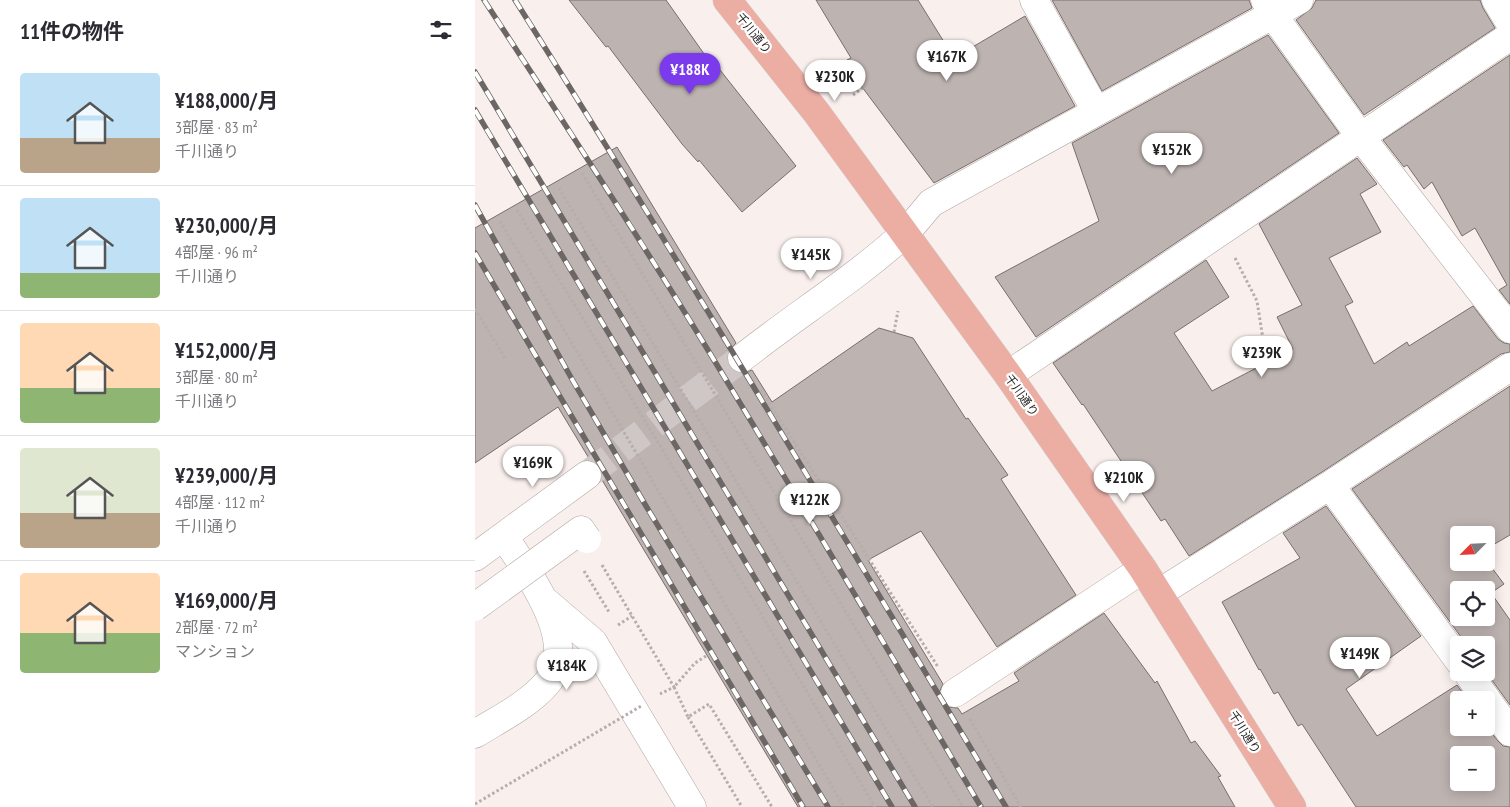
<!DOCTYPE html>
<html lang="ja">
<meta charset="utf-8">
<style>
body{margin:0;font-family:"PT Sans Narrow","Noto Sans JP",sans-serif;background:#f7f7f7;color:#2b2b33;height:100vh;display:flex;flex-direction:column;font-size:19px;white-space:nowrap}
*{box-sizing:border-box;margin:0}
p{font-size:16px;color:#7c7c81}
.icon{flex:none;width:28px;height:28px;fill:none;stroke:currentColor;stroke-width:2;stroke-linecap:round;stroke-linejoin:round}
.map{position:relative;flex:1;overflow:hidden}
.side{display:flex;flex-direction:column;background:#fff;width:475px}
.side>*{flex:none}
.needle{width:32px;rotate:246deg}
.buttons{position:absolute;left:975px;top:526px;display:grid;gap:10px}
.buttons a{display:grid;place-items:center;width:45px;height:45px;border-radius:5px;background:#fff;box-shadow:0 2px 12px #0003;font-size:25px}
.price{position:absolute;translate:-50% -42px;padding:0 11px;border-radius:18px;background:#fff;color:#222;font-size:16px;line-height:32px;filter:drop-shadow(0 1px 2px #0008)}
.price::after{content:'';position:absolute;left:50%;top:30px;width:15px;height:11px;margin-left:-8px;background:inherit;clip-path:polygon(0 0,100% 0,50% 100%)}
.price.on{background:#7c3aed;color:#fff}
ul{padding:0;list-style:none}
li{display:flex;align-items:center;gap:15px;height:125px;padding:0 20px}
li+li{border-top:1px solid #e1e1e2}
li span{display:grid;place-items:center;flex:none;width:140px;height:100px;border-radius:5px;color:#555}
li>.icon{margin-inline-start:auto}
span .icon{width:60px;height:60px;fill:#fffc;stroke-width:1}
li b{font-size:21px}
h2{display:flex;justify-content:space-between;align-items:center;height:60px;padding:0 20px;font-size:21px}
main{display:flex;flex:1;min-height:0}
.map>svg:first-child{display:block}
.building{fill:#bdb3b1;stroke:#786f6d;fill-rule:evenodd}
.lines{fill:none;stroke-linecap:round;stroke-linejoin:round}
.minor-tunnel{stroke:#cfc7c5;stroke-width:28;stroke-dasharray:28 14;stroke-linecap:butt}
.minor-casing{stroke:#b0a6a4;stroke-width:29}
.major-casing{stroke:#d0cfcf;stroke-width:29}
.path{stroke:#b6aeac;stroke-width:3;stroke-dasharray:2.5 2.5;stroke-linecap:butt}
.minor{stroke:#fff;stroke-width:28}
.major{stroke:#ecada3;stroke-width:28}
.rail-casing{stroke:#6c6665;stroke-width:5.5}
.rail{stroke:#fff;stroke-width:4;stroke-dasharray:11;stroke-linecap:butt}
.minor-bridge-casing{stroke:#b0a6a4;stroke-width:29;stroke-linecap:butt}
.path-bridge{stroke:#b6aeac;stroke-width:3;stroke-dasharray:2.5 2.5;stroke-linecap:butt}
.minor-bridge{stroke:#fff;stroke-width:28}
.labels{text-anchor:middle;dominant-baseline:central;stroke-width:4.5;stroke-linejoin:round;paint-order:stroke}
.street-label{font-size:12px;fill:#292525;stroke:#fff}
</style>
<main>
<section class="side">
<h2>11件の物件<svg class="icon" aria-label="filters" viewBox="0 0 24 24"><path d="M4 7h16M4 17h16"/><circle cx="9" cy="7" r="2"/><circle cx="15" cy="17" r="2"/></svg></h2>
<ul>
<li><span style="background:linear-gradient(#bfe0f5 65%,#b9a48a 0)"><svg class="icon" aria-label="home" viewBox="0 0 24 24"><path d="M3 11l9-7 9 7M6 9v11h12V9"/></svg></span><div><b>¥188,000/月</b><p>3部屋 · 83 m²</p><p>千川通り</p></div></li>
<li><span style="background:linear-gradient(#bfe0f5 75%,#8fb573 0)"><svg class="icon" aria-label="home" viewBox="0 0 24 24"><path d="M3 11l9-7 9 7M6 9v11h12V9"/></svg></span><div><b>¥230,000/月</b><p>4部屋 · 96 m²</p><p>千川通り</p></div></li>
<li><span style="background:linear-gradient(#ffd9b3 65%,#8fb573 0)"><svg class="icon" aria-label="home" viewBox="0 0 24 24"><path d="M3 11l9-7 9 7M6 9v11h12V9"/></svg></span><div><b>¥152,000/月</b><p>3部屋 · 80 m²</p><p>千川通り</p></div></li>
<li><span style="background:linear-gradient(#dfe7d0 65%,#b9a48a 0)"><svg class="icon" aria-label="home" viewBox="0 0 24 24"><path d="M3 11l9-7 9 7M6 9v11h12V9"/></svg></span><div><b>¥239,000/月</b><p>4部屋 · 112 m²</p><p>千川通り</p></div></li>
<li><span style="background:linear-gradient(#ffd9b3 60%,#8fb573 0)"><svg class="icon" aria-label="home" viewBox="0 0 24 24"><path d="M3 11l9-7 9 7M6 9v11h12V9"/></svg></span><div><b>¥169,000/月</b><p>2部屋 · 72 m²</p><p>マンション</p></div></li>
</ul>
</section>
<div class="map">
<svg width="1035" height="807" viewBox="0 0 1035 807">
<rect width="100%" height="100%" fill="#f9efed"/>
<!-- building -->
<path class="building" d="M 94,0 L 191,0 L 232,58 L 234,56 L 249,75 L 321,166 L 267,212 L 224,160 L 223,162 L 207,144 L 133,46 L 131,47 Z
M 341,0 L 443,0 L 479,58 L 550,16 L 600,106 L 459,183 L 381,79 L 372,60 L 376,58 Z
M 577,0 L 774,0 L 777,8 L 627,91 Z
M 841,0 L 1005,0 L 1008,8 L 1020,28 L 889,115 L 821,20 L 837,8 Z
M 793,35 L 864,133 L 561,337 L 520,277 L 624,221 L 597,143 Z
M 1035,55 L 1035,304 L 1024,290 L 1032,285 L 1000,228 L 987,236 L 957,182 L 949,189 L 932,165 L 929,167 L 908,140 Z
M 142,147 L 261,343 L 252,353 L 252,361 L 255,368 L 261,372 L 269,373 L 277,370 L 297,402 L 404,328 L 438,338 L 491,419 L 493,418 L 533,475 L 526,479 L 601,595 L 522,647 L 446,531 L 393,560 L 468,684 L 464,693 L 467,702 L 473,707 L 483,708 L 487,714 L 544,681 L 539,673 L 629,613 L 680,683 L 682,681 L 716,743 L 720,741 L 746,776 L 743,777 L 760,807 L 323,807 L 127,480 L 127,473 L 125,466 L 115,460 L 83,407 L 0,463 L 0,228 Z
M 882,158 L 902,184 L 885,194 L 906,232 L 854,258 L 878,302 L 870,306 L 899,364 L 932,342 L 934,346 L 998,306 L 1023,339 L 1029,343 L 1035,344 L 1035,352 L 1026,354 L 847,472 L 714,556 L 690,519 L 686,521 L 608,404 L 607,405 L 578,363 L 731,260 L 754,297 L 699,333 L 737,391 L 818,349 L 802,317 L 827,305 L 784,224 Z
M 1035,386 L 1035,535 L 1011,549 L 1011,535 L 984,535 L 984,562 L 1011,562 L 1011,560 L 1029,584 L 1016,593 L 1035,620 L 1035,705 L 1011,672 L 1011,645 L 992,645 L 877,489 ZM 984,590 L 1011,590 L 1011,618 L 984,618 Z
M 851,506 L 946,636 L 871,689 L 902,736 L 982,685 L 993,700 L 984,700 L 984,728 L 1011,728 L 1011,726 L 1023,741 L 1028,746 L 1035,747 L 1035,807 L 881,807 L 827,724 L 823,726 L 803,692 L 799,694 L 785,669 L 784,670 L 747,602 L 825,558 L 808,533 ZM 984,755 L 1011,755 L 1011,782 L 984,782 Z"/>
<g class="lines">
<!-- minor-tunnel -->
<path class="minor-tunnel" d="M 112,475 L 267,358"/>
<!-- minor casing -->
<g class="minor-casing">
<path id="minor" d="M 559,0 L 621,111
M 790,0 L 798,15 L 885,136 L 1035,329
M 1021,0 L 1035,23
M 267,358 C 320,316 378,280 428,235 C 438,225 447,214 456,203 L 824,0
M 533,375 L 1035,36
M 855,485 L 984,661
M 0,557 L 112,475
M 684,593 L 855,485 L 1035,367
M 70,601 L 118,642 L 217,807
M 992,672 L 1035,732
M 480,693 L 668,569
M 0,734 C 24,719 53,705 72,683 C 107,642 51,572 29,536"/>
</g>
<!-- major casing -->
<g class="major-casing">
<path id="major" d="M 252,0 L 341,112 L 533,375 L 668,569 L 817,807"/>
</g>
<!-- path -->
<path class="path" d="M 378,95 L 390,86
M 107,173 L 488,807
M 84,188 L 458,807
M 42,210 L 241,538 L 400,807
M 25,221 L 369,807
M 760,258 L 782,301 L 788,339
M 0,309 L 30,358
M 419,332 L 423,311
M 286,390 L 463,667
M 127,565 L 199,687 L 185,694
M 109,571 L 134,612
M 143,625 L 157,616
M 231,656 L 220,663 L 199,687 L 213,717 L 234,704 L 297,807
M 213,717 L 267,807
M 495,719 L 546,807"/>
<!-- minor -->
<use href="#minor" class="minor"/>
<!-- major -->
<use href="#major" class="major"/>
<!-- rail casing -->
<g class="rail-casing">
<path id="rail" d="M 9,0 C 82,112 155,223 225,337 C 320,493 413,650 506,807
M 40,0 C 208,266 369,537 531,807
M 0,72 L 440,807
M 0,110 L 417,807
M 0,205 L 98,381 L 171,506 L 353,807
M 0,253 L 328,807"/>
</g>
<!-- rail -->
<use href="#rail" class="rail"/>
<!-- minor-bridge casing -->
<g class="minor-bridge-casing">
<path id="minor-bridge" d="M 0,607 L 106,530 L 112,539"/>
</g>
<!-- path-bridge -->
<path class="path-bridge" d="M 0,804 L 168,705"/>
<!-- minor-bridge -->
<use href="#minor-bridge" class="minor-bridge"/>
</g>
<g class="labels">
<!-- street labels -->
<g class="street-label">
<text transform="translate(279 33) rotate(51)">千川通り</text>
<text transform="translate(547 395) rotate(55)">千川通り</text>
<text transform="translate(770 732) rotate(58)">千川通り</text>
</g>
</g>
</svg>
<div class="buttons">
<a><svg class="needle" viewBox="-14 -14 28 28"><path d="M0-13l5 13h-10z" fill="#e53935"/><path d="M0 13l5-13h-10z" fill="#7c7c81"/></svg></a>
<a><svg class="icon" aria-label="locate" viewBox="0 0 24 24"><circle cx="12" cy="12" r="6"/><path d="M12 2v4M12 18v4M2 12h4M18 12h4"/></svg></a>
<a><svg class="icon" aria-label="layers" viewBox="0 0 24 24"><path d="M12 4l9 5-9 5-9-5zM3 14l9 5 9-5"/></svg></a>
<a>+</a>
<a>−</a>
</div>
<b class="price" style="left:472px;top:82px">¥167K</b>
<b class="price on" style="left:215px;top:95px">¥188K</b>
<b class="price" style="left:360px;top:102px">¥230K</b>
<b class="price" style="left:697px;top:175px">¥152K</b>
<b class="price" style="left:336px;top:280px">¥145K</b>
<b class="price" style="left:787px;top:378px">¥239K</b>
<b class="price" style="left:58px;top:488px">¥169K</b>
<b class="price" style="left:649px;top:503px">¥210K</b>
<b class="price" style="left:335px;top:525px">¥122K</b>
<b class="price" style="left:885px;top:679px">¥149K</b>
<b class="price" style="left:92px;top:691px">¥184K</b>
</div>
</main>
